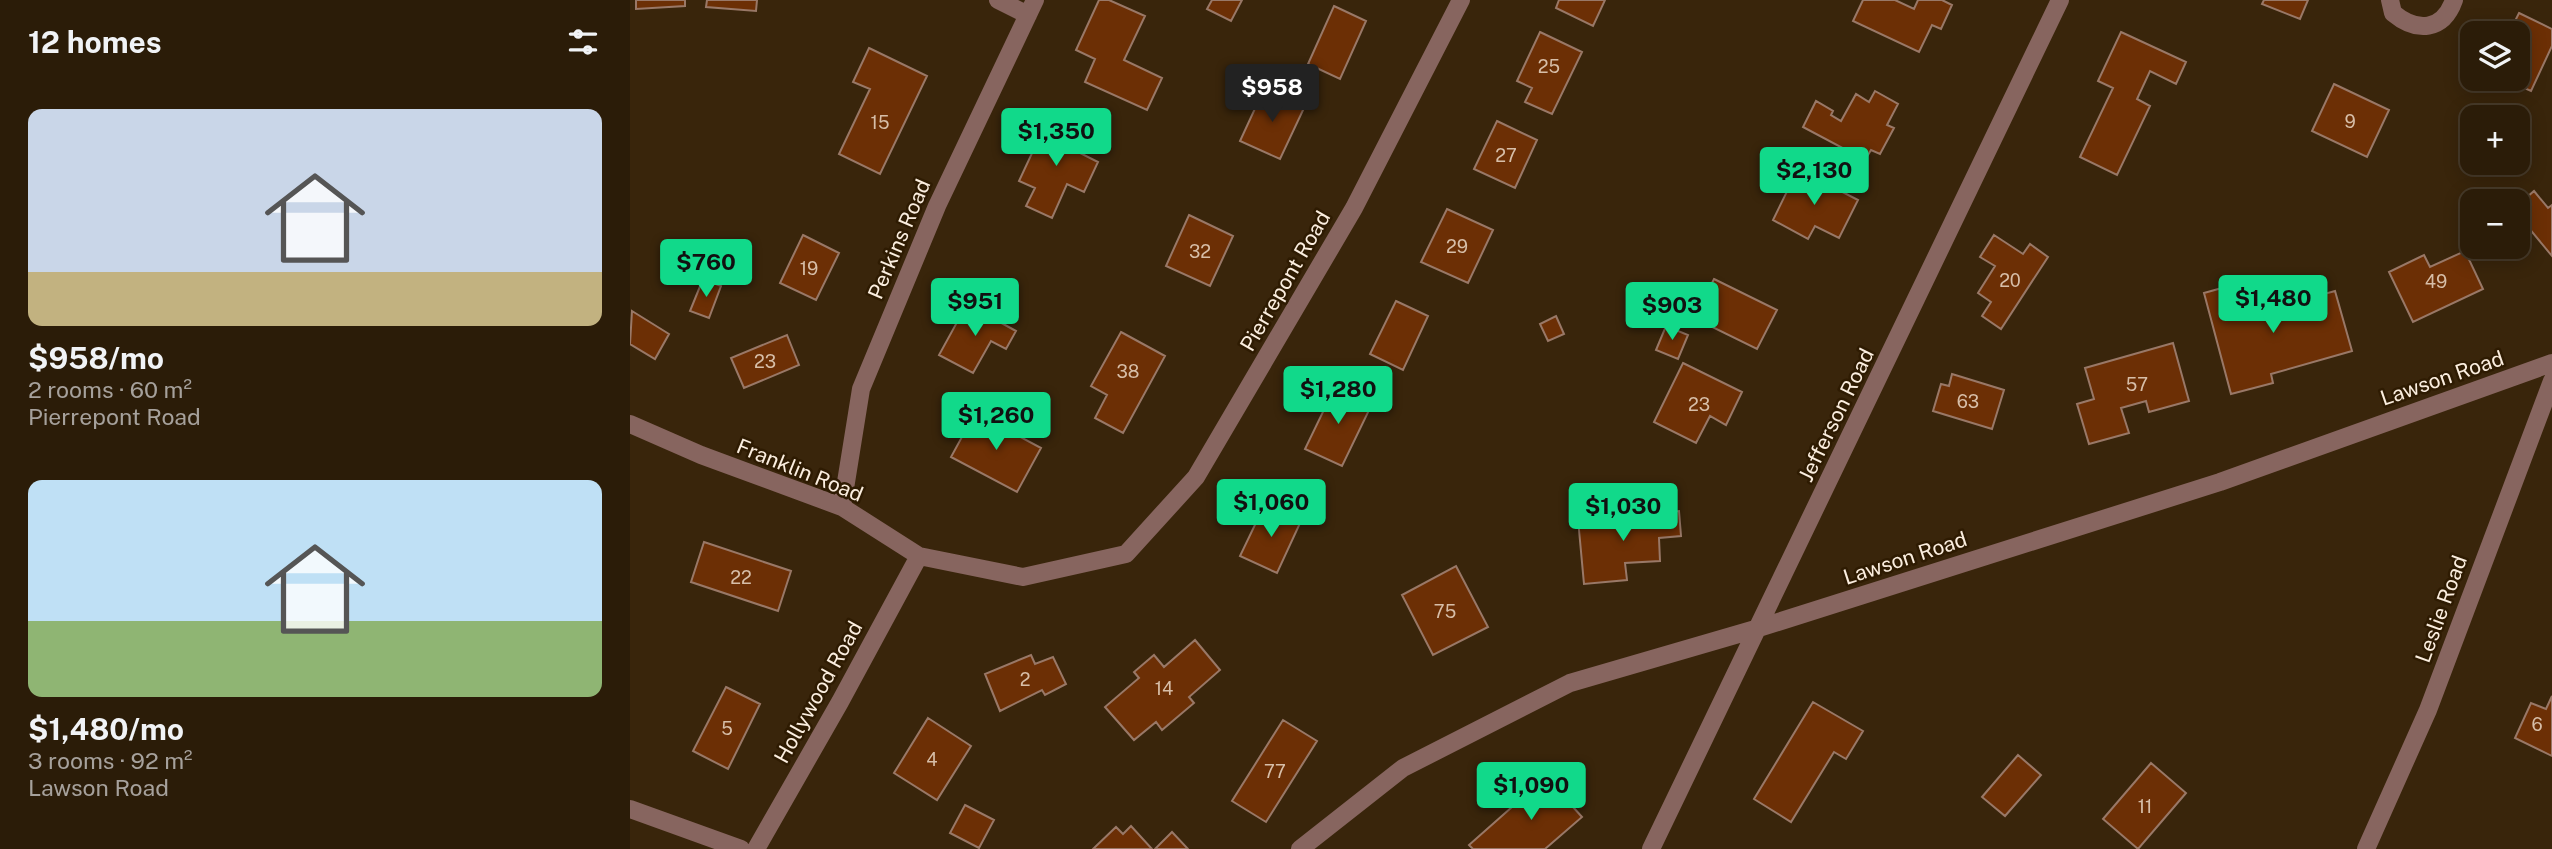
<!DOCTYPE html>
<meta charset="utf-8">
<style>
body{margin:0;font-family:"Public Sans",sans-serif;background:#372916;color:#f1f3f6;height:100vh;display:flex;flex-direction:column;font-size:26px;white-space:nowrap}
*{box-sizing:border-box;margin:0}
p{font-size:23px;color:#a6a19c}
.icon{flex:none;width:38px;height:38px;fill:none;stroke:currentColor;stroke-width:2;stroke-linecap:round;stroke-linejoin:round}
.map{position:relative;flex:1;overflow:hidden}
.panel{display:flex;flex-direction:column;background:#2b1c08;width:630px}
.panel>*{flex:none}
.fabs{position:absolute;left:1830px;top:21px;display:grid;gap:14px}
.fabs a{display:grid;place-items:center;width:70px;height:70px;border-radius:14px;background:#2b1c08;box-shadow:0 4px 18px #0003,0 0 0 2px #473a29;font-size:35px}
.price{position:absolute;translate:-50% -60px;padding:0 16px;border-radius:7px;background:#11d98a;color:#111;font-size:23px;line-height:46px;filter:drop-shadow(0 2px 4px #0008)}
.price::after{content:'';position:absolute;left:50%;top:42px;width:21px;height:16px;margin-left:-10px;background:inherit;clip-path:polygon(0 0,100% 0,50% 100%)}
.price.on{background:#222;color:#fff}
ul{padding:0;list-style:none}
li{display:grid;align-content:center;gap:14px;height:371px;padding:0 28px}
li span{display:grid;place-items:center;height:217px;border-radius:14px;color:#555}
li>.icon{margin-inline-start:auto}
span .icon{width:126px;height:126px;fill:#fffc;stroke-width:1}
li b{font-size:30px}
h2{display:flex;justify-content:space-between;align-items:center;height:84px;padding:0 28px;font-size:30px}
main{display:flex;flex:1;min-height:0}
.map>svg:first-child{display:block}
.building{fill:#6c2f05;stroke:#997867;stroke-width:2}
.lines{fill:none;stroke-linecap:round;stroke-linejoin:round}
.minor{stroke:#87655f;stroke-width:18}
.labels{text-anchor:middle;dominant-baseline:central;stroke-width:5;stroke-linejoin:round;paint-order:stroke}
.number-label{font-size:18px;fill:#d7bea8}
.street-label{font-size:21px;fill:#fbeedf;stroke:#2e1b02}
</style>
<main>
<section class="panel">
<h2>12 homes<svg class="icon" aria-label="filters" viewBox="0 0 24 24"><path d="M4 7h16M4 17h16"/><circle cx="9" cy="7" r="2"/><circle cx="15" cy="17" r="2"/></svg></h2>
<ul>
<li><span style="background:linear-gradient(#c9d6e8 75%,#c2b280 0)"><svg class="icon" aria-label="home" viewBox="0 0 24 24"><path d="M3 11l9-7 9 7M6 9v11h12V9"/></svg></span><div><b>$958/mo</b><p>2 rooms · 60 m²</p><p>Pierrepont Road</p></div></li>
<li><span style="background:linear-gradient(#bfe0f5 65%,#8fb573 0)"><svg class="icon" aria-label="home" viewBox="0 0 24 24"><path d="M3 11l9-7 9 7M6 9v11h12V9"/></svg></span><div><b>$1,480/mo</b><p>3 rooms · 92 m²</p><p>Lawson Road</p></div></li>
</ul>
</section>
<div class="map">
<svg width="1922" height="849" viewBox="0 0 1922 849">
<rect width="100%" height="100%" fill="#39250b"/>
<!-- building -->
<path class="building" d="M 6,0 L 55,0 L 55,6 L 6,9 Z
M 77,0 L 127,0 L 126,11 L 76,7 Z
M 469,0 L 479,0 L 515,16 L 494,60 L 532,78 L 517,110 L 455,82 L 465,59 L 446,50 Z
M 582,0 L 612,0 L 601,21 L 577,9 Z
M 929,0 L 975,0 L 963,26 L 926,8 Z
M 1233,0 L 1265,0 L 1284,9 L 1288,0 L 1312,0 L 1322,5 L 1311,29 L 1302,25 L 1289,52 L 1223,21 Z
M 1634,0 L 1678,0 L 1670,19 L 1632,4 Z
M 704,6 L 736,21 L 710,79 L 678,64 Z
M 1889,13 L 1922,29 L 1922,46 L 1901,91 L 1874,79 L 1888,79 L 1888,33 L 1879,33 Z
M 910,32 L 952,52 L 922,114 L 895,102 L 902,88 L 887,81 Z
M 1491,32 L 1556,62 L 1546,84 L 1520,71 L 1507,99 L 1520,106 L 1487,175 L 1450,157 L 1483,88 L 1468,81 Z
M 239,48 L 297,76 L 250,174 L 209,154 L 240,89 L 223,82 Z
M 1704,84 L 1759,110 L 1737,157 L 1682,131 Z
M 634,89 L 674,108 L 650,159 L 610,141 Z
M 1245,91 L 1268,104 L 1257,125 L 1264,128 L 1250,154 L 1241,150 L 1235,160 L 1173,127 L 1186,101 L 1203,111 L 1201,115 L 1211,121 L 1226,94 L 1239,102 Z
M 417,121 L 454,138 L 448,152 L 468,162 L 454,192 L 437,184 L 422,218 L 396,206 L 405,188 L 389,181 Z
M 867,121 L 907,140 L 885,188 L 844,169 Z
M 1168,169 L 1228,200 L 1209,238 L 1185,226 L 1178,239 L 1143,220 Z
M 1904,191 L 1918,208 L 1922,205 L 1922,256 L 1888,215 L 1888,205 Z
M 817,209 L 863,230 L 838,283 L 791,262 Z
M 559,215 L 603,236 L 580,286 L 536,266 Z
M 173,235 L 209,253 L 186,300 L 150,283 Z
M 1364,235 L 1393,254 L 1400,244 L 1418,257 L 1371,329 L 1352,316 L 1361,302 L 1348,293 L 1365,266 L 1350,257 Z
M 1835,251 L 1853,289 L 1783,322 L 1759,272 L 1794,255 L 1800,267 Z
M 73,279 L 91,286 L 79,318 L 60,311 Z
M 1084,279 L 1147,310 L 1127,349 L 1064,318 Z
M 1617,281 L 1625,313 L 1705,291 L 1722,351 L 1641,374 L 1643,383 L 1601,394 L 1574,293 Z
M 766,301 L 798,316 L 773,370 L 740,354 Z
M 337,304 L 386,331 L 376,349 L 361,341 L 343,373 L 309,355 Z
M 2,311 L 39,334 L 25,359 L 0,344 Z
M 926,316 L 934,334 L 918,341 L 910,324 Z
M 1036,326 L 1058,335 L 1048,359 L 1026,350 Z
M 491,332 L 535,356 L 493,433 L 465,418 L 477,395 L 461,386 Z
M 157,335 L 169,365 L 114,388 L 101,358 Z
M 1543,343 L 1559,401 L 1519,412 L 1516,401 L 1491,408 L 1499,433 L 1459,444 L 1447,404 L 1464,399 L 1455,368 Z
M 1053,363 L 1112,392 L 1096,425 L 1080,416 L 1066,443 L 1024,422 Z
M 1322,374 L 1374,390 L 1362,429 L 1303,411 L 1311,384 L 1319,386 Z
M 705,387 L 742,404 L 712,466 L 675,449 Z
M 345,413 L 411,448 L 387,492 L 321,457 Z
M 635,504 L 671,521 L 647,573 L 610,556 Z
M 1049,511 L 1051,536 L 1029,538 L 1030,561 L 995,563 L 997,580 L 954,584 L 948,519 Z
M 74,542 L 161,571 L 148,611 L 61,582 Z
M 826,566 L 858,627 L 803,655 L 772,595 Z
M 565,640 L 590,670 L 559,697 L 564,703 L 532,730 L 526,722 L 504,740 L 475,707 L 509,678 L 504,672 L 524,655 L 534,667 Z
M 401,655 L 405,664 L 423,657 L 436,684 L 415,695 L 412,690 L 370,711 L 355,674 Z
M 96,687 L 130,704 L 98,769 L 63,751 Z
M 1922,696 L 1922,756 L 1885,738 L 1901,703 L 1916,709 Z
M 1183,702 L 1233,731 L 1216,759 L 1204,752 L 1161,822 L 1124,799 Z
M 298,718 L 341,746 L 307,800 L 264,773 Z
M 653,720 L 687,741 L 636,822 L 602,801 Z
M 1388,755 L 1411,775 L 1375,816 L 1352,797 Z
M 1521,763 L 1556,793 L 1508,849 L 1473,819 Z
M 916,777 L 952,817 L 915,849 L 843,849 L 839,845 Z
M 335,805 L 364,820 L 349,848 L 320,833 Z
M 501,826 L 522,849 L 463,849 L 486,827 L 493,834 Z
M 542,832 L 558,849 L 525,849 Z"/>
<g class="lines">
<!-- minor -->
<path class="minor" d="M 368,0 L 398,15
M 1760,0 L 1763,13 C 1787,33 1813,31 1824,0
M 0,424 L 71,455 L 212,507 L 289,556 L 393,577 L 496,554 L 566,477 L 724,208 L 831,0
M 212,507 L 231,389 L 307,206 L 405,0
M 0,809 L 111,849
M 126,849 L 210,702 L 289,556
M 670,849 L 773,768 L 940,683 L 1129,628 L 1590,482 L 1922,363
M 1021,849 L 1430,0
M 1736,849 L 1798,710 L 1922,381"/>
</g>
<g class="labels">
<!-- number labels -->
<g class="number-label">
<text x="919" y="66">25</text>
<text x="1720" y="121">9</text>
<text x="250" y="122">15</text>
<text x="876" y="155">27</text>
<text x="827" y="246">29</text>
<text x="570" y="251">32</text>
<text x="179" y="268">19</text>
<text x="1380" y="280">20</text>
<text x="1806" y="281">49</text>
<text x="135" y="361">23</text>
<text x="498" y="371">38</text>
<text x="1507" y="384">57</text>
<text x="1338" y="401">63</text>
<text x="1069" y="404">23</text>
<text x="111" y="577">22</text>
<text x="815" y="611">75</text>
<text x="395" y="679">2</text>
<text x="534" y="688">14</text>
<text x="1907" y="724">6</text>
<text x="97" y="728">5</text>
<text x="302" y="759">4</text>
<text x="645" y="771">77</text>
<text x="1515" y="806">11</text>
</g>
<!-- street labels -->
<g class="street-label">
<text transform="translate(269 239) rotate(-67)">Perkins Road</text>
<text transform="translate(655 281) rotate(-60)">Pierrepont Road</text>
<text transform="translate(1812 378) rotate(-19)">Lawson Road</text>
<text transform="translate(1206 415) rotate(-64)">Jefferson Road</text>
<text transform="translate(170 470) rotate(22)">Franklin Road</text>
<text transform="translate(1275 558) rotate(-18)">Lawson Road</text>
<text transform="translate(1811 609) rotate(-70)">Leslie Road</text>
<text transform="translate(188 692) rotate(-61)">Hollywood Road</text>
</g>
</g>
</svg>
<div class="fabs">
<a><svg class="icon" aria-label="layers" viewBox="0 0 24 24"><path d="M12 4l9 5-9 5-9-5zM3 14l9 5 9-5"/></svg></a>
<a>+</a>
<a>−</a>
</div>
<b class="price on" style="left:642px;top:124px">$958</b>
<b class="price" style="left:426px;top:168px">$1,350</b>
<b class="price" style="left:1184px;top:207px">$2,130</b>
<b class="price" style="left:76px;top:299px">$760</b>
<b class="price" style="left:1643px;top:335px">$1,480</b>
<b class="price" style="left:345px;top:338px">$951</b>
<b class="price" style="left:1042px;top:342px">$903</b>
<b class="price" style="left:708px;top:426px">$1,280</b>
<b class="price" style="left:366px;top:452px">$1,260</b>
<b class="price" style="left:641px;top:539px">$1,060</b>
<b class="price" style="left:993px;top:543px">$1,030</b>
<b class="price" style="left:901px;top:822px">$1,090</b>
</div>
</main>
